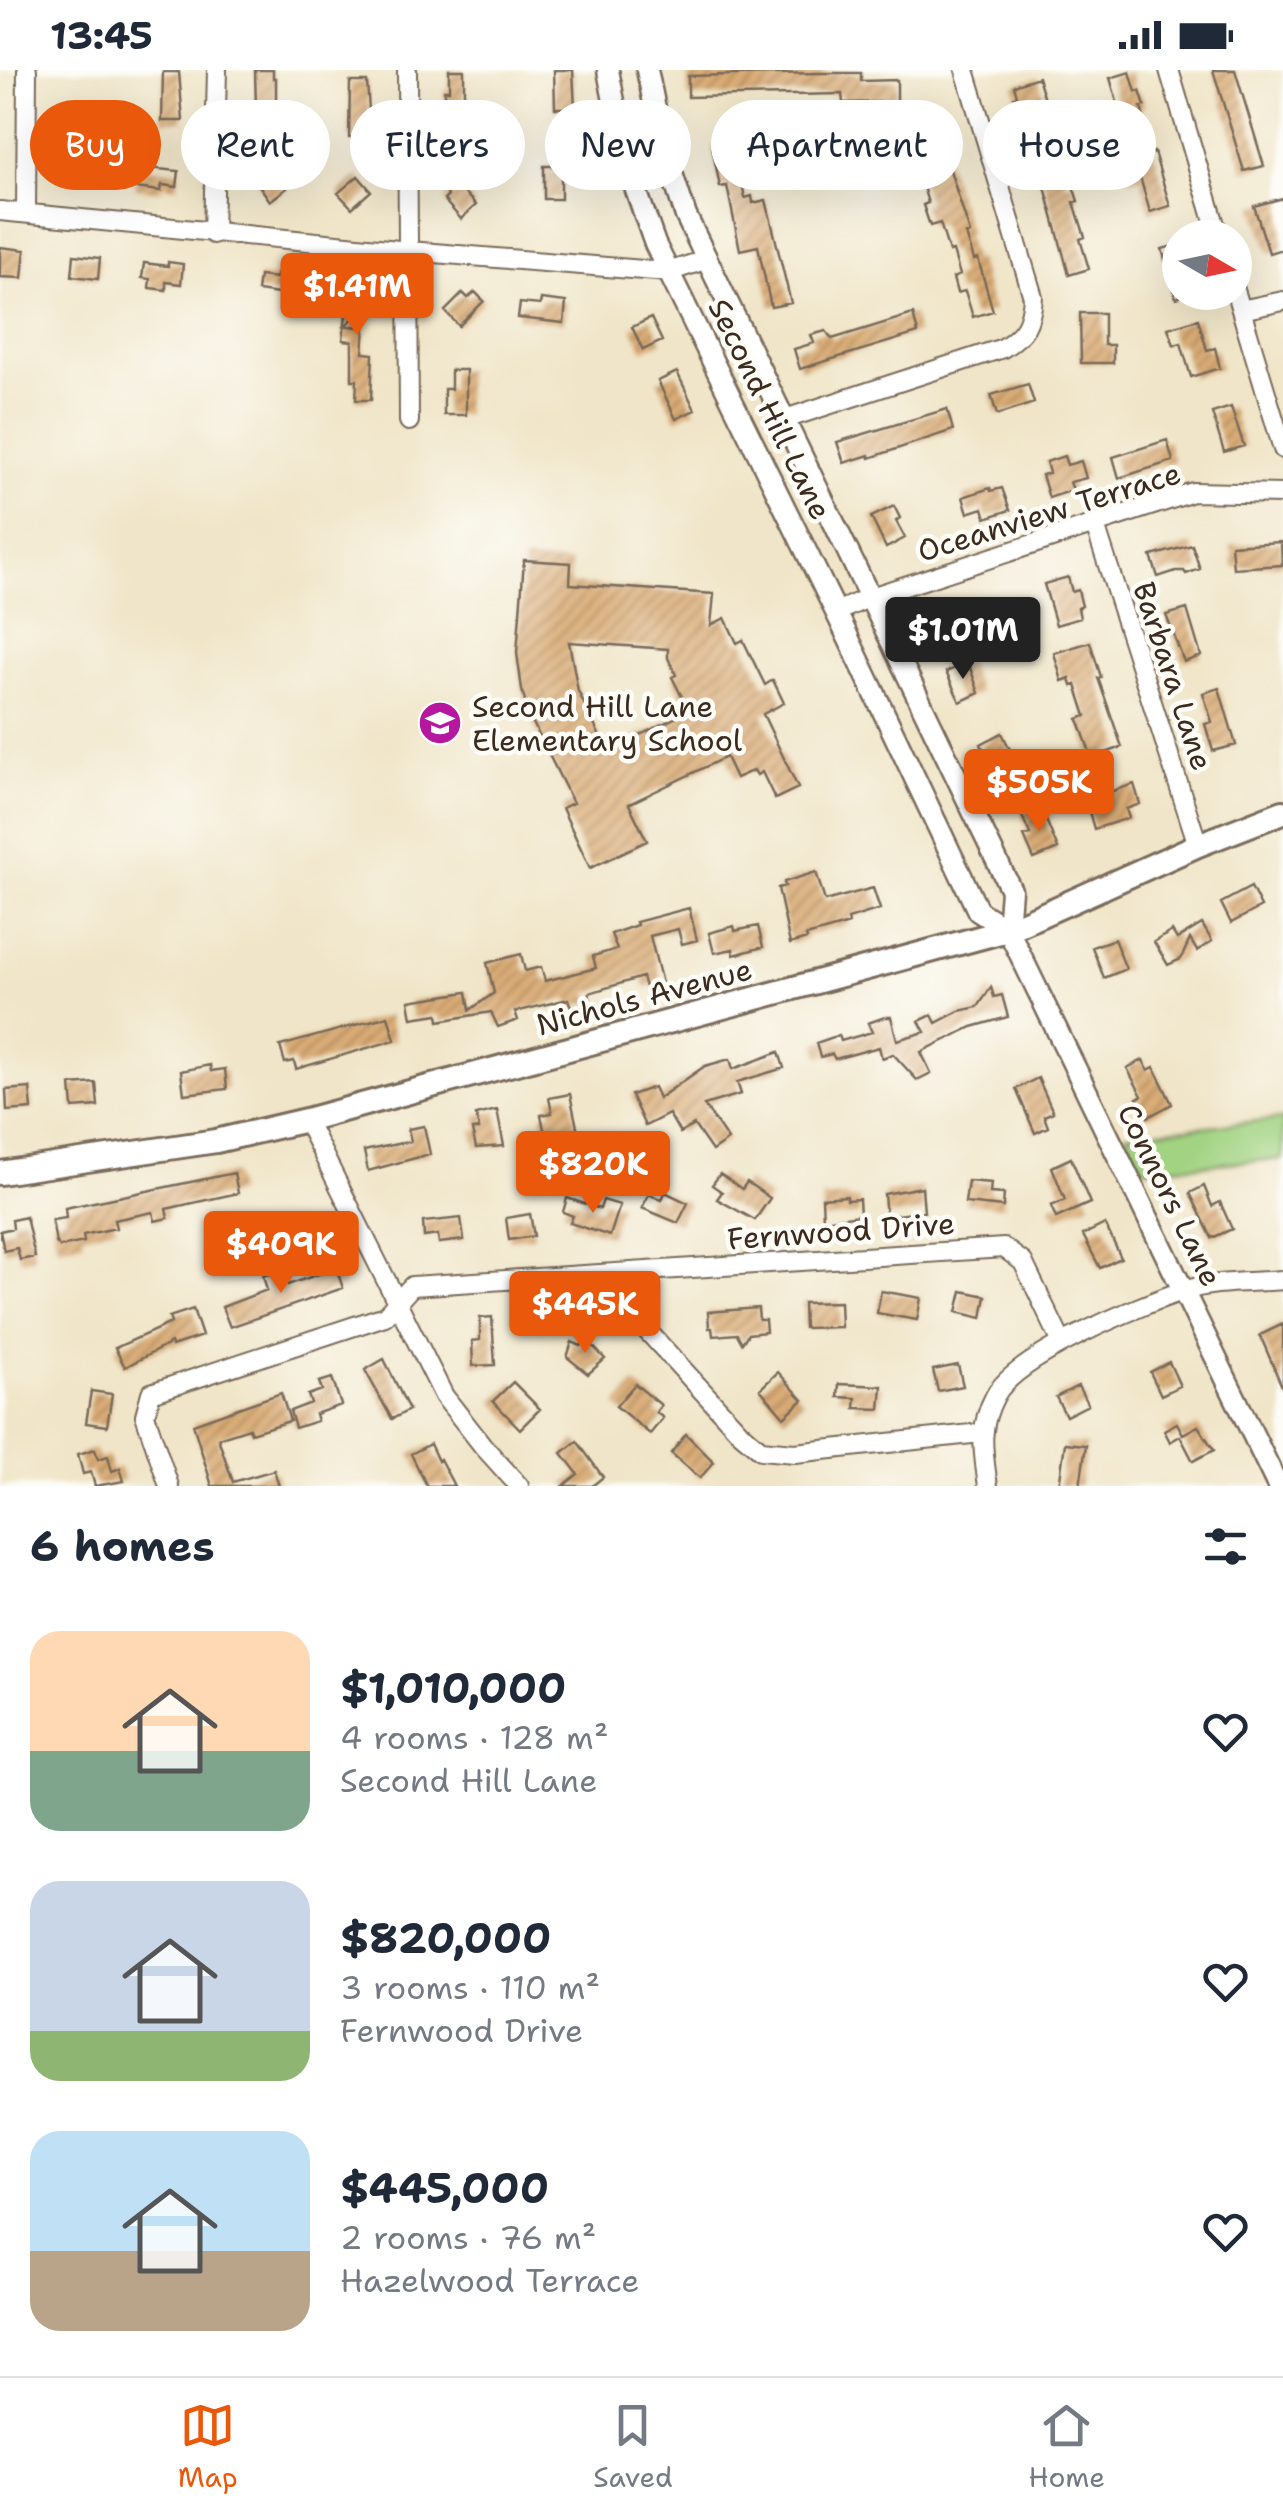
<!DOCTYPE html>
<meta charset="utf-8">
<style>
body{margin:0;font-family:"Shantell Sans",sans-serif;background:#f6f6f7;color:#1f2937;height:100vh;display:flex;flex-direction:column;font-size:38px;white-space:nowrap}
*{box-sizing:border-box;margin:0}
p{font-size:32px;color:#747a83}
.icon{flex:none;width:55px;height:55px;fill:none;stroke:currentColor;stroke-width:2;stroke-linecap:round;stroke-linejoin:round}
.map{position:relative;height:1416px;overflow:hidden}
.side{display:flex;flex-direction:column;background:#fff;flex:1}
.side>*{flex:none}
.guide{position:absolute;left:30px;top:30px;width:1225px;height:90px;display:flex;gap:20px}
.needle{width:65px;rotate:99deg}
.controls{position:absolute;left:1162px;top:150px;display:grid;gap:20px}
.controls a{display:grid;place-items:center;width:90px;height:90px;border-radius:50%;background:#fff;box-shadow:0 10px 40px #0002;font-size:50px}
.price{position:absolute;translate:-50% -85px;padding:0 22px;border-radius:10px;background:#ea580c;color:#fff;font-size:32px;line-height:65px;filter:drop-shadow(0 2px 5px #0008)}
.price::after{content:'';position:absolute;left:50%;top:60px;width:30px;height:22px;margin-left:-15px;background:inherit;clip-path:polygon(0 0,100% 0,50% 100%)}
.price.active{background:#222;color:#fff}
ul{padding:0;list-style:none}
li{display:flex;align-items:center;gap:30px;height:250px;padding:0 30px}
li span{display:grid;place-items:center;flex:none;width:280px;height:200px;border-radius:30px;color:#555}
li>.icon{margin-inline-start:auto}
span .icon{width:120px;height:120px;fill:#fffc;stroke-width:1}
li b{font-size:42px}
h2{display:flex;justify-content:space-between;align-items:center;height:120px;padding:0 30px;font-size:42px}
.chip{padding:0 35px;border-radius:45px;background:#fff;box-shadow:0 10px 40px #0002;font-size:35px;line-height:90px}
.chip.active{background:#ea580c;color:#fff}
.status{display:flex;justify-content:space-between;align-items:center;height:70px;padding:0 50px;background:#fff;direction:ltr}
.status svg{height:28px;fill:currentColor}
.tab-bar{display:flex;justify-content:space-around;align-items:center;height:140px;border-top:2px solid #e0e1e3;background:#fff;font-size:28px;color:#747a83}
.tab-bar a{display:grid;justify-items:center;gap:5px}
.tab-bar .active{color:#ea580c}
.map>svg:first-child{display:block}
.park{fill:#a2d382;stroke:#6e7e50;stroke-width:2.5}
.building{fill:url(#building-hatch);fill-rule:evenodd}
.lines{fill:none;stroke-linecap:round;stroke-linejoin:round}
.minor-casing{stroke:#7a6b5a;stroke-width:22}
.tertiary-casing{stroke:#7a6b5a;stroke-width:25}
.secondary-casing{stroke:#7a6b5a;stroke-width:28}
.minor{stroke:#fff;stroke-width:18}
.tertiary{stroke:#fff;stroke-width:20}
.secondary{stroke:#fff;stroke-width:22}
.labels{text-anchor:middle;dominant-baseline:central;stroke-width:9;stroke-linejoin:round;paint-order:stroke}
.street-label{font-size:30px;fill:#3b2a1e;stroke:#fdfcf7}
.poi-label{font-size:30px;fill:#3b2a1e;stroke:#fdfcf7;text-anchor:start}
</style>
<div class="status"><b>13:45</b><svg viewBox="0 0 49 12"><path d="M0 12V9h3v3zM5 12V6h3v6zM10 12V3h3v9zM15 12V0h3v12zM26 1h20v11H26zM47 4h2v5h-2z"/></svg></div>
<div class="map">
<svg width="1283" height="1416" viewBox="0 0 1283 1416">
<defs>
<pattern id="building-hatch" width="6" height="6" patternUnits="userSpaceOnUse" patternTransform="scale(2.5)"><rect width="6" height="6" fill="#daac76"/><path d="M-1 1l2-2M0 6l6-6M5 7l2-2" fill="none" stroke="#b28c60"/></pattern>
</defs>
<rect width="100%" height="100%" fill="#fdfcf7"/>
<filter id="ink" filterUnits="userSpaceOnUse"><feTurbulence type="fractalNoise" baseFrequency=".01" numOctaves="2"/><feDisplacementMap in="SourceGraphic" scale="20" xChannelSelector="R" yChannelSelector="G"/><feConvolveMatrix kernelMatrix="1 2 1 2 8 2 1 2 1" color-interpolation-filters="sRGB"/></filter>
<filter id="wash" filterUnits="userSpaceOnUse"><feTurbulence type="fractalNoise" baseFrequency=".0048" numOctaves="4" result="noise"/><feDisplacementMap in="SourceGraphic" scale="40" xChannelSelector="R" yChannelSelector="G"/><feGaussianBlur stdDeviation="2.25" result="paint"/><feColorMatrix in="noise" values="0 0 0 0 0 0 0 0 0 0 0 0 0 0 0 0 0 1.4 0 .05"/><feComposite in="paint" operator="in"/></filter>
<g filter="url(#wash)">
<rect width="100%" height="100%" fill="#f0e5c8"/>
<!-- park -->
<path class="park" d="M 1283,1049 L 1283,1089 L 1143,1099 L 1126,1064 Z"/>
<g id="blocks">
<!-- building -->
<path class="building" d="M 255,0 L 273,0 L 273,8 L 276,8 L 276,61 L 269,61 L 272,98 L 287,118 L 270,131 L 256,111 L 260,108 L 251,95 L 252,78 L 257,78 Z
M 449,0 L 464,0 L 464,46 L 444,46 L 444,20 L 449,20 Z
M 554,0 L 573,0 L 575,38 L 555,38 Z
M 1213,0 L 1235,0 L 1264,96 L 1244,101 Z
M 163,2 L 179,2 L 183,51 L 162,51 Z
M 1130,2 L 1136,22 L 1140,21 L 1145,36 L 1141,37 L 1146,56 L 1126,62 L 1110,8 Z
M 818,3 L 861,3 L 861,11 L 897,10 L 897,32 L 843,33 L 842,24 L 688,27 L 688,6 Z
M 1038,7 L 1055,62 L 1051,63 L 1067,115 L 1072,113 L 1078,131 L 1074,132 L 1085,167 L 1080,169 L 1089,199 L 1069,205 L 1036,84 L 1014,27 L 1017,26 L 1014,15 Z
M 350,12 L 367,12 L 371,68 L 349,68 Z
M 937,59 L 970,163 L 966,164 L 974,190 L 978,189 L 993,241 L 973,247 L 965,221 L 957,223 L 953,208 L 960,205 L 953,181 L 949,182 L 940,153 L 930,156 L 923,135 L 928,133 L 916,94 L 924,91 L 919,65 Z
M 66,61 L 87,61 L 87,86 L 67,86 Z
M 746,69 L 749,86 L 737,88 L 745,128 L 752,126 L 753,133 L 766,130 L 791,233 L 771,237 L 758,176 L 740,180 L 727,116 L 720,117 L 712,76 Z
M 563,74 L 584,74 L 584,100 L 563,100 Z
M 1154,82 L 1170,136 L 1150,142 L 1140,107 L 1130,110 L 1126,94 Z
M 437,86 L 460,87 L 458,116 L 476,135 L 461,149 L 444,130 L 448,126 L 436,108 Z
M 544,96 L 561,96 L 561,129 L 544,129 Z
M 137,97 L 179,101 L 177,117 L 162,115 L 161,121 L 135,118 Z
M 358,106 L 371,121 L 352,138 L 338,123 Z
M 1283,128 L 1283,179 L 1269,183 L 1254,136 Z
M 1180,174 L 1180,227 L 1176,228 L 1162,179 Z
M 0,177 L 25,180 L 22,208 L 0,207 Z
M 74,185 L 100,188 L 98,209 L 72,206 Z
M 168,192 L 183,194 L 181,214 L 166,212 L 166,220 L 149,218 L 150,209 L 142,208 L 144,193 L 168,196 Z
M 277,204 L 303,207 L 300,227 L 257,221 L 259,206 L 276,208 Z
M 344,209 L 350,216 L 355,212 L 372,231 L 345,256 L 365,257 L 363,283 L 373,284 L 371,330 L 356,330 L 357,310 L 352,310 L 352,271 L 343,270 L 347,236 L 333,220 Z
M 475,222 L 484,231 L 459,256 L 445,241 L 463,223 L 468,228 Z
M 541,229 L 566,232 L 564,253 L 518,248 L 520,233 L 540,235 Z
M 1080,243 L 1104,243 L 1104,275 L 1113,275 L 1113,293 L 1081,293 Z
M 913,244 L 918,263 L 800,299 L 794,279 L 814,273 L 811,265 L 826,261 L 832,269 Z
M 651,248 L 662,271 L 643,280 L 632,257 Z
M 1198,249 L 1207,280 L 1215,278 L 1220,298 L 1191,307 L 1181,273 L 1174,275 L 1168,258 Z
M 451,300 L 466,300 L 466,345 L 444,345 L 444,319 L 451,319 Z
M 677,302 L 695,340 L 676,349 L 658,311 Z
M 1028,314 L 1034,333 L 997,345 L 991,325 Z
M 1231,337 L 1244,376 L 1224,382 L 1212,343 Z
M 947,339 L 953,360 L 870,388 L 869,385 L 844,393 L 837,372 Z
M 1167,370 L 1173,391 L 1119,408 L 1113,387 Z
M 1064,386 L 1067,395 L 1081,391 L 1086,408 L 1070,412 L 1073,420 L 1049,428 L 1042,405 L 1049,403 L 1046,392 Z
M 990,418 L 991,421 L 1002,418 L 1010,440 L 986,448 L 983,438 L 968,443 L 963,427 Z
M 894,436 L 900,448 L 896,451 L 905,468 L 886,478 L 871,447 Z
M 1281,472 L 1282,495 L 1233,498 L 1231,475 Z
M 1192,475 L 1200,499 L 1186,504 L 1184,501 L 1176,501 L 1158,507 L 1151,486 Z
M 524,490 L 571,493 L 570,514 L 714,524 L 711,555 L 725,548 L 737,573 L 743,570 L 765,615 L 773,610 L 784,633 L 763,644 L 798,718 L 775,729 L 762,702 L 757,705 L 754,700 L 736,708 L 726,687 L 629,734 L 647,771 L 590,798 L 562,738 L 573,733 L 529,645 L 522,620 L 517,583 ZM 569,572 L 668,579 L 668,588 L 676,605 L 672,607 L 689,641 L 607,681 L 578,621 Z
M 1068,507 L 1072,522 L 1078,520 L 1082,536 L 1078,538 L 1080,548 L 1056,555 L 1044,514 Z
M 1187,539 L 1201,586 L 1184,592 L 1166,545 Z
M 957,542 L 963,562 L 930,572 L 925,552 L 935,546 Z
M 1090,572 L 1101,607 L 1098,608 L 1122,677 L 1092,688 L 1078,649 L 1086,646 L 1076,615 L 1072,616 L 1070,608 L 1062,611 L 1054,583 Z
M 968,592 L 979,623 L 960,632 L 946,602 Z
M 1219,618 L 1236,675 L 1213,681 L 1205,654 L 1212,652 L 1203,623 Z
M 1002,663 L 1020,700 L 998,711 L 981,674 Z
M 1134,714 L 1140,734 L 1126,739 L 1129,748 L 1094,759 L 1088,738 L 1106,732 L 1103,724 Z
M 1032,740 L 1044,745 L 1058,779 L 1034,789 L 1024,766 L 1030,764 L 1021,744 Z
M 816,802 L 825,831 L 873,818 L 880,839 L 848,849 L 849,854 L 806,866 L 807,869 L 790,874 L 778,818 L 785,816 L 784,812 Z
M 1251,817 L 1261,837 L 1231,853 L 1221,833 Z
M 689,838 L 697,870 L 682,874 L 678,859 L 650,866 L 662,913 L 645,917 L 642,907 L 589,923 L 591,932 L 571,937 L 568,929 L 515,942 L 518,950 L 498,957 L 491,942 L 439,951 L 438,944 L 412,948 L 409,931 L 467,922 L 470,940 L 494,923 L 487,893 L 521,884 L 525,901 L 541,897 L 545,911 L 596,898 L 593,886 L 617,879 L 611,864 L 637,855 L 636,852 Z
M 1202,854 L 1212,871 L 1197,881 L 1190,869 L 1181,889 L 1168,895 L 1154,872 L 1172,861 L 1177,869 Z
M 734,856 L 735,861 L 758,856 L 763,877 L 734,885 L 733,879 L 714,883 L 709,863 Z
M 1114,869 L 1126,899 L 1104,908 L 1092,877 Z
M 991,917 L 994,927 L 1002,925 L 1008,947 L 972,957 L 921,982 L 931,1003 L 917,1010 L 893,984 L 882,988 L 879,977 L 835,989 L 832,984 L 820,987 L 816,973 L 839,965 L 841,971 L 872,962 L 868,953 L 885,947 L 891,947 L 897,970 L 925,962 L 919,951 L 932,945 L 936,953 L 959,941 L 978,937 Z
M 388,946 L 395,970 L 296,999 L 294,991 L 285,993 L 280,976 Z
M 779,982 L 784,998 L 737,1012 L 741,1024 L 704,1035 L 728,1070 L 712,1081 L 694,1055 L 680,1063 L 669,1044 L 645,1056 L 631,1025 L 654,1017 L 659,1028 L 705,996 L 730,989 L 733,999 Z
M 1143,990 L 1148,1000 L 1154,997 L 1172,1034 L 1148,1047 L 1137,1028 L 1142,1026 L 1127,998 Z
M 210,995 L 211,1001 L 225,999 L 227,1019 L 184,1024 L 181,1001 Z
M 1038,1008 L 1053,1042 L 1044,1046 L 1048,1057 L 1035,1063 L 1016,1019 Z
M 96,1013 L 98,1036 L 73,1038 L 71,1015 Z
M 30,1018 L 32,1039 L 7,1041 L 6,1020 Z
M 570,1024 L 578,1062 L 545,1064 L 541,1045 L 552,1043 L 549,1028 Z
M 497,1040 L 504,1076 L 476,1078 L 472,1060 L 479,1059 L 476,1045 Z
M 424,1056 L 430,1084 L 368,1101 L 364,1081 L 411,1071 L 408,1059 Z
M 1071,1088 L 1090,1133 L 1056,1148 L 1051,1136 L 1065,1130 L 1052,1097 Z
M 234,1103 L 238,1123 L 166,1139 L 168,1148 L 155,1151 L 153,1142 L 114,1150 L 116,1158 L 83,1165 L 84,1172 L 60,1177 L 56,1173 L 52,1150 L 66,1148 L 65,1138 Z
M 720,1104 L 742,1119 L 747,1112 L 770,1128 L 755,1150 L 717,1129 L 722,1122 L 712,1115 Z
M 968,1111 L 991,1113 L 990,1123 L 1004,1124 L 1003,1137 L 965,1133 Z
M 1204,1116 L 1212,1136 L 1220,1132 L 1232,1159 L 1212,1168 L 1190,1123 Z
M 922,1117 L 924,1142 L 886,1146 L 884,1124 Z
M 665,1122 L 688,1133 L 678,1153 L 642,1138 L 649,1124 L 662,1130 Z
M 847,1126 L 847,1130 L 859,1129 L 860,1145 L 823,1150 L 822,1128 Z
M 567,1128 L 600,1139 L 603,1130 L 620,1135 L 610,1166 L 570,1153 L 573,1146 L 563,1142 Z
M 530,1144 L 534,1166 L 509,1170 L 506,1148 Z
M 26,1147 L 35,1187 L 20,1190 L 17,1178 L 4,1181 L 0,1161 L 13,1158 L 12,1150 Z
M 461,1148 L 464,1170 L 439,1173 L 438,1165 L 424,1167 L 423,1152 Z
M 1105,1154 L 1121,1188 L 1100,1198 L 1083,1165 Z
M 336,1198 L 343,1218 L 230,1257 L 222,1237 L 267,1220 L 263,1206 L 283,1199 L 288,1215 Z
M 881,1221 L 921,1228 L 917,1250 L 877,1243 Z
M 962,1221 L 986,1226 L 982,1248 L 957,1242 Z
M 840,1232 L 841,1257 L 804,1258 L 803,1233 Z
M 758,1238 L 759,1250 L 765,1250 L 766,1262 L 748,1264 L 742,1273 L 737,1264 L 713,1266 L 712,1258 L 709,1258 L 708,1242 Z
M 193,1239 L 202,1266 L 172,1276 L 171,1273 L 125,1297 L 115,1278 L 171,1253 L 169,1247 Z
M 492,1247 L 495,1295 L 473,1296 L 472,1271 L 480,1270 L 480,1248 Z
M 1283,1254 L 1283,1319 L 1260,1265 Z
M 587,1270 L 605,1289 L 588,1304 L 567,1287 L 572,1272 L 581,1276 Z
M 384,1289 L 409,1340 L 392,1349 L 365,1300 Z
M 1169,1292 L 1180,1316 L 1161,1325 L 1150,1302 Z
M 958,1295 L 963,1316 L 938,1321 L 933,1300 Z
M 778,1302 L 803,1330 L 784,1347 L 760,1319 Z
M 332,1308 L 341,1335 L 315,1344 L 317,1351 L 295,1358 L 290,1341 L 311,1333 L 308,1325 L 322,1320 L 319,1312 Z
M 513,1312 L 540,1339 L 520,1359 L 493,1331 Z
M 635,1314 L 661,1335 L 656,1342 L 663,1348 L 650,1364 L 616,1336 Z
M 839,1314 L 882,1316 L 880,1339 L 855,1338 L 856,1328 L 838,1327 Z
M 1078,1316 L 1088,1335 L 1066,1346 L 1056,1327 Z
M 91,1321 L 112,1324 L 107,1356 L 86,1353 Z
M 281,1323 L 290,1351 L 251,1363 L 249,1358 L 218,1368 L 233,1412 L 274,1400 L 279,1416 L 212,1416 L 193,1354 Z
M 1177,1353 L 1183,1364 L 1198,1356 L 1214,1380 L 1193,1391 L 1180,1366 L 1170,1372 L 1164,1360 Z
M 686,1364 L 714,1392 L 700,1408 L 671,1383 Z
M 577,1371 L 603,1407 L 592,1416 L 563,1416 L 578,1404 L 562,1383 Z
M 1065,1373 L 1086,1375 L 1080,1416 L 1059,1416 Z
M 430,1374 L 438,1391 L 440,1389 L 454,1416 L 427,1416 L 411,1384 Z
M 95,1379 L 98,1389 L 108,1386 L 112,1401 L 120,1398 L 124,1411 L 95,1416 L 91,1402 L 83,1404 L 78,1384 Z"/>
</g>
</g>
<g filter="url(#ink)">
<use href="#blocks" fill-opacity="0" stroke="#7a6b5a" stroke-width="2.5"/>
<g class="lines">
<!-- minor casing -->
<g class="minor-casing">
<path id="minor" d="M 407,0 L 409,351
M 1169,0 L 1219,168
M 0,141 L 409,181 L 668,202 L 705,190
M 26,143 L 27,0
M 213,164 L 217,0
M 1235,220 L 1283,379
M 1241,240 L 1283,231
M 782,350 L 1003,278 C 1025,264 1031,253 1033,227 L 965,0
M 1095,455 L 1198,775
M 836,542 L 868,528 L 1193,422 L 1283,424
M 306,1050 L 444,1326 L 483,1376 L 519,1416
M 596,1205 L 741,1363 L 761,1380 L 795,1383 L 981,1363
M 169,1416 L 145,1345 L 151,1323 L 385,1246 L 412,1216 L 1004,1178 L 1023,1192 L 1062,1273
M 988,1416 C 983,1381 978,1358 995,1326 C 1015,1287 1139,1235 1183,1221 C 1214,1211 1251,1213 1283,1210"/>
</g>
<!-- tertiary casing -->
<g class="tertiary-casing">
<path id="tertiary" d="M 608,0 L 625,89 L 655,174 L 836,542 L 978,841 L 1008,860 L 1018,880 L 1278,1416
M 647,0 L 663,76 L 686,146 L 1011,820 L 1008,860"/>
</g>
<!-- secondary casing -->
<g class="secondary-casing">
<path id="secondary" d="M 0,1103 L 216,1071 L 306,1050 L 1008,860 L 1198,775 L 1283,742"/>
</g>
<!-- minor -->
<use href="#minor" class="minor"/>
<!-- tertiary -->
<use href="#tertiary" class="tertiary"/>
<!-- secondary -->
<use href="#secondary" class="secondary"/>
</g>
</g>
<!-- icons -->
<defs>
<g id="school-disc" transform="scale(2.25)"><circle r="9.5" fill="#b5179e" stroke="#fdfcf7"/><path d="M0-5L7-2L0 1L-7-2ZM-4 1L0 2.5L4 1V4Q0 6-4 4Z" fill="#fff"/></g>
</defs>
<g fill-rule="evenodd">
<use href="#school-disc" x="440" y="653"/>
</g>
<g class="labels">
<!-- street labels -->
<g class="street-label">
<text transform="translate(770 339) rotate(64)">Second Hill Lane</text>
<text transform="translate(1049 442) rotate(-17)">Oceanview Terrace</text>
<text transform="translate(1173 606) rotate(72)">Barbara Lane</text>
<text transform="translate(644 927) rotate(-15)">Nichols Avenue</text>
<text transform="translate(1170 1125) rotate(64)">Connors Lane</text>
<text transform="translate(841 1161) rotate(-4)">Fernwood Drive</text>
</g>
<!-- poi labels -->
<g class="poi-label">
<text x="472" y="636">Second Hill Lane<tspan x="472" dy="34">Elementary School</tspan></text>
</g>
</g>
</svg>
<div class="controls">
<a><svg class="needle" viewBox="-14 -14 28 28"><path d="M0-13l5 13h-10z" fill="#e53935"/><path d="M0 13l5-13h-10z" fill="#747a83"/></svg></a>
</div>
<b class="price" style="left:357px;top:268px">$1.41M</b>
<b class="price active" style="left:963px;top:612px">$1.01M</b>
<b class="price" style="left:1039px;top:764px">$505K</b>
<b class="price" style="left:593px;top:1146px">$820K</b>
<b class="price" style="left:281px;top:1226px">$409K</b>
<b class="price" style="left:585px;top:1286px">$445K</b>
<div class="guide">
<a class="chip active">Buy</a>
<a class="chip">Rent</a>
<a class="chip">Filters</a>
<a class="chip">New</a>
<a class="chip">Apartment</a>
<a class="chip">House</a>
</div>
</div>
<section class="side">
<h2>6 homes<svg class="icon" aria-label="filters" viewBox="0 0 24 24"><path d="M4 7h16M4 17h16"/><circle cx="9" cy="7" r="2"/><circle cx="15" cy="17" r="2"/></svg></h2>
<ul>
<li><span style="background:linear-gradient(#ffd9b3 60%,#7fa58c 0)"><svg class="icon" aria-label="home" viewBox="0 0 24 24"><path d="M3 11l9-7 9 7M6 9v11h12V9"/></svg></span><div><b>$1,010,000</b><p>4 rooms · 128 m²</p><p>Second Hill Lane</p></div><svg class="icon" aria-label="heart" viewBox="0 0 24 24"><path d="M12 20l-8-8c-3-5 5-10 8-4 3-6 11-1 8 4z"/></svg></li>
<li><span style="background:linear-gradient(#c9d6e8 75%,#8fb573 0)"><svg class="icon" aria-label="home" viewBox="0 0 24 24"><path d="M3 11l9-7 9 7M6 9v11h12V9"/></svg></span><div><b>$820,000</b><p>3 rooms · 110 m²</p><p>Fernwood Drive</p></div><svg class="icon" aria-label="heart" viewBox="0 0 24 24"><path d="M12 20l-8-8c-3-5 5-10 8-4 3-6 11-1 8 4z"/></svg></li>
<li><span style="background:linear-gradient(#bfe0f5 60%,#b9a48a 0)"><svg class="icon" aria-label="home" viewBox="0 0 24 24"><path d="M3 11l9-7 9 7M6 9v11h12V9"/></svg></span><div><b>$445,000</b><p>2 rooms · 76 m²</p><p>Hazelwood Terrace</p></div><svg class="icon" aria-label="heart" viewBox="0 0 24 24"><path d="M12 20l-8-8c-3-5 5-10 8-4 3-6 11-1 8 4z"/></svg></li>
</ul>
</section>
<nav class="tab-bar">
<a class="active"><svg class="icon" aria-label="map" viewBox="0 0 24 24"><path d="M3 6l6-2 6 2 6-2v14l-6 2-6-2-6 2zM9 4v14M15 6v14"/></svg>Map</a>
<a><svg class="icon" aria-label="saved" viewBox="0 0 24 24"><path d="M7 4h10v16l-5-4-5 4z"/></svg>Saved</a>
<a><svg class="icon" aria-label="home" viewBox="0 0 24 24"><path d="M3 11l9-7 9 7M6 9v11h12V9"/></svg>Home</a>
</nav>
